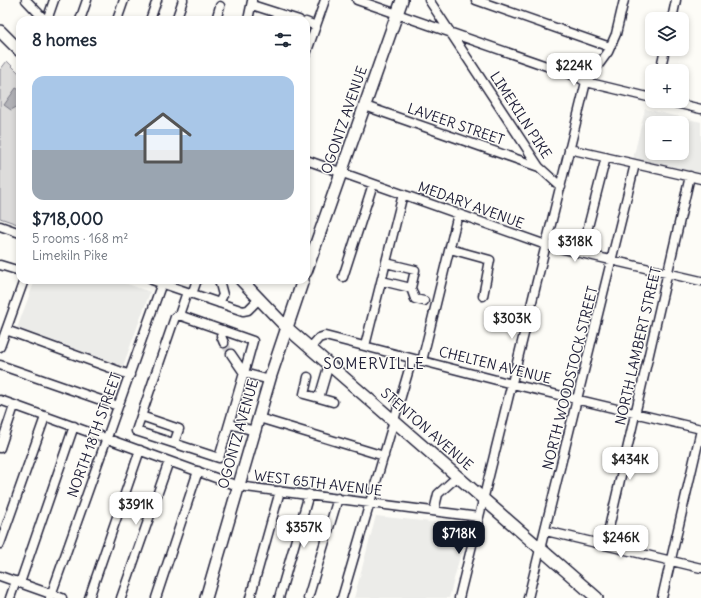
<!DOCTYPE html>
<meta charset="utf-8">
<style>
body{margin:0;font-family:Delius,sans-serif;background:#f2f2f3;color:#1f2937;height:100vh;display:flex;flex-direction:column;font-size:15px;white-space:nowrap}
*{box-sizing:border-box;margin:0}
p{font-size:13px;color:#747a83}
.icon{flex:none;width:22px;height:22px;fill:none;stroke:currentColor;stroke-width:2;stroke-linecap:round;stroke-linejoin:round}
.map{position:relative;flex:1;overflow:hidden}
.details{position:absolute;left:16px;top:16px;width:294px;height:268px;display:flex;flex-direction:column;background:#fff;border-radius:12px;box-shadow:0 2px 6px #0003}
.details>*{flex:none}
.tools{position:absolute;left:645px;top:12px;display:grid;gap:8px}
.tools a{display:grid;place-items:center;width:44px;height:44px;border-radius:8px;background:#fff;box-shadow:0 2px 6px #0003;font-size:20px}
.price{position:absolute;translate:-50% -34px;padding:0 9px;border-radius:8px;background:#fff;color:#222;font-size:13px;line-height:26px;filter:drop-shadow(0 1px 2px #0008)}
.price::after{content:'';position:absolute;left:50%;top:24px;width:12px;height:9px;margin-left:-6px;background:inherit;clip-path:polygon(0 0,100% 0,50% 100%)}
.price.current{background:#111827;color:#fff}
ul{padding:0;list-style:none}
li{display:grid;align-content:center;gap:8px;height:212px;padding:0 16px}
li span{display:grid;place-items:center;height:124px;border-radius:12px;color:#555}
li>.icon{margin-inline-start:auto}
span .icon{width:72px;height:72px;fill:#fffc;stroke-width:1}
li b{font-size:17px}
h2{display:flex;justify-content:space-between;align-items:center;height:48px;padding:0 16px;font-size:17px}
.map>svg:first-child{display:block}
.built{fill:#ecece9;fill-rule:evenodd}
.green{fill:#dddcdb;stroke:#807f8b}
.water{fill:#b2b2b7;stroke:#787885}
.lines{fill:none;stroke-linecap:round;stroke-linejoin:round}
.minor-tunnel{stroke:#d1d0d1;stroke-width:8;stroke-dasharray:8 4;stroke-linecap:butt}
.minor-casing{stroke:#22223b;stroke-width:11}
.major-casing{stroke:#22223b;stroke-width:14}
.minor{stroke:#fdfcf7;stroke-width:8}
.major{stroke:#fdfcf7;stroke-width:11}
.labels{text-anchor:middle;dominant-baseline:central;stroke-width:3;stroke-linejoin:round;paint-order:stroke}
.street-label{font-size:14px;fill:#22223b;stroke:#fdfcf7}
.neighbourhood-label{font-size:15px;letter-spacing:1px;fill:#22223b;stroke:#fdfcf7}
</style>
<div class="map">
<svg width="701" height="598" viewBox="0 0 701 598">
<rect width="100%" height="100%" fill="#fdfcf7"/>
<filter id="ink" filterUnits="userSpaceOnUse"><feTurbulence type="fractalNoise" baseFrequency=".025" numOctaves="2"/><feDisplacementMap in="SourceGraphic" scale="8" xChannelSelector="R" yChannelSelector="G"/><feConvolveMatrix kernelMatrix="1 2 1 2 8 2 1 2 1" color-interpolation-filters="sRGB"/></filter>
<g filter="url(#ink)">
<!-- built -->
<path class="built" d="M 645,109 L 701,122 L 701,175 L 633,159 ZM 652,123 L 682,123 L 682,153 L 652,153 Z
M 35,280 L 116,280 L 150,292 L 123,366 L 17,328 Z
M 376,516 L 468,526 L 449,598 L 354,598 Z"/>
<!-- green -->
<path class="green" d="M 7,61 L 20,74 L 20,225 L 0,218 L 0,70 Z"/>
<!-- water -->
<path class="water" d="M 16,88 L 20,90 L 20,105 L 11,110 L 4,105 Z"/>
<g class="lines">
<!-- minor-tunnel -->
<path class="minor-tunnel" d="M 224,343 L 231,354"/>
<!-- minor casing -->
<g class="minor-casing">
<path id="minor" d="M 26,0 L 45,20
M 357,0 L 578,77 L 586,82 L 652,98
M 429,0 L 539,167 L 561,187
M 476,0 L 610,47
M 252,5 L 299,20
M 672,19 L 676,0
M 47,20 L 54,0
M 80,20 L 87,0
M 117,20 L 124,0
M 150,20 L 157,0
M 176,20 L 183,0
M 216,20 L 220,6
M 248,20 L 252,1
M 306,22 L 316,26
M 306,54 L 325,0
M 660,71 L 665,49
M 667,101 L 701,109
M 365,106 L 539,167
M 569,149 L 701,179
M 306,160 L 546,245 L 701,281
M 0,226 L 20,233
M 588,227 L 606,157
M 450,249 L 490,260 L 483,296
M 0,265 L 20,271
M 343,277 L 373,184
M 152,280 L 243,311 L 248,310 L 259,299
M 382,281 L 411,288 L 415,270 L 386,263
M 411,288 L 415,299 L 424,301
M 187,292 L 179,315 L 253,341 L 244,373 L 270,380
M 192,294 L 197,280
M 219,303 L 223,295 L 219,280
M 179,315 L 175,317 L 136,431 L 219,458 L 244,373 L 231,354
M 6,330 L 130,375
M 223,330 L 221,336 L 224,343
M 365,346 L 403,194
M 0,347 L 24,280
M 310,348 L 319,338 L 325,336 L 512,384 L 701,429
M 422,361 L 458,214
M 329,364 L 319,398 L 333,402
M 0,365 L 118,406
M 308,377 L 304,394 L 319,398
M 0,400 L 238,486 L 479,517
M 141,416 L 179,429 L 174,443
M 259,418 L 384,456
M 229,424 L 255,431
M 0,448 L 14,406
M 434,511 L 438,494 L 458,476
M 546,531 L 701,568
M 0,544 L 45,417
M 605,545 L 690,176
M 0,576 L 62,598
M 20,583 L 74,426
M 10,598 L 16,581
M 50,598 L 163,280
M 89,598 L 140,450
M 121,598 L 169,461
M 156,598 L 198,471
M 250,598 L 280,491
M 279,598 L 309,494
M 308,598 L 338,498
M 342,598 L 412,359
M 459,598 L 586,82 L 608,52 L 616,34 L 624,0
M 528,598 L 635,164
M 662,598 L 701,430"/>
</g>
<!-- major casing -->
<g class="major-casing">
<path id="major" d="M 0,31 L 20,51
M 306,272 L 402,0
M 241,280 L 286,327 L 597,598
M 206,598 L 271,375 L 303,280"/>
</g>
<!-- minor -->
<use href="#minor" class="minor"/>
<!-- major -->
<use href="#major" class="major"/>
</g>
</g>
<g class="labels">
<!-- street labels -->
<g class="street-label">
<text transform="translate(521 115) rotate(57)">LIMEKILN PIKE</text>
<text transform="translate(344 120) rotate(-71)">OGONTZ AVENUE</text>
<text transform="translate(456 124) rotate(19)">LAVEER STREET</text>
<text transform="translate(471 205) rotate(20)">MEDARY AVENUE</text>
<text transform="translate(638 346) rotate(-77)">NORTH LAMBERT STREET</text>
<text transform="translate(495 365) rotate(14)">CHELTEN AVENUE</text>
<text transform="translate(570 378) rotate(-76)">NORTH WOODSTOCK STREET</text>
<text transform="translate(427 429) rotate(41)">STENTON AVENUE</text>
<text transform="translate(238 434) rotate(-74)">OGONTZ AVENUE</text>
<text transform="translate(94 435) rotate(-70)">NORTH 18TH STREET</text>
<text transform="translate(318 483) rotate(7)">WEST 65TH AVENUE</text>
</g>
<!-- neighbourhood labels -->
<g class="neighbourhood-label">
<text x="374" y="363">SOMERVILLE</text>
</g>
</g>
</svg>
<div class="tools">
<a><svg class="icon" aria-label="layers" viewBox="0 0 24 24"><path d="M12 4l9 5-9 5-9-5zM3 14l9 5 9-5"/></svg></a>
<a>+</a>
<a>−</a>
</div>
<b class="price" style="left:574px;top:87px">$224K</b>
<b class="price" style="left:575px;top:263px">$318K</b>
<b class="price" style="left:512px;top:340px">$303K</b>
<b class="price" style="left:630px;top:481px">$434K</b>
<b class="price" style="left:136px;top:526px">$391K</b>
<b class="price" style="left:304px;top:549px">$357K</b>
<b class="price current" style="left:459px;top:555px">$718K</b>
<b class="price" style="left:621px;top:559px">$246K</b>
<section class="details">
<h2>8 homes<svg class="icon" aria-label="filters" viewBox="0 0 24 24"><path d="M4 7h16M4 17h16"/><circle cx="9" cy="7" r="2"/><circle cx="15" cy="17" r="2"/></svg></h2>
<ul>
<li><span style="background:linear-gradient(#a9c7e8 60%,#9aa5b1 0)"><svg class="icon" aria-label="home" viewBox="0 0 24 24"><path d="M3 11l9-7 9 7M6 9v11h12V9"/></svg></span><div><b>$718,000</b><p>5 rooms · 168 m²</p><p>Limekiln Pike</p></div></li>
</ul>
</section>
</div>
